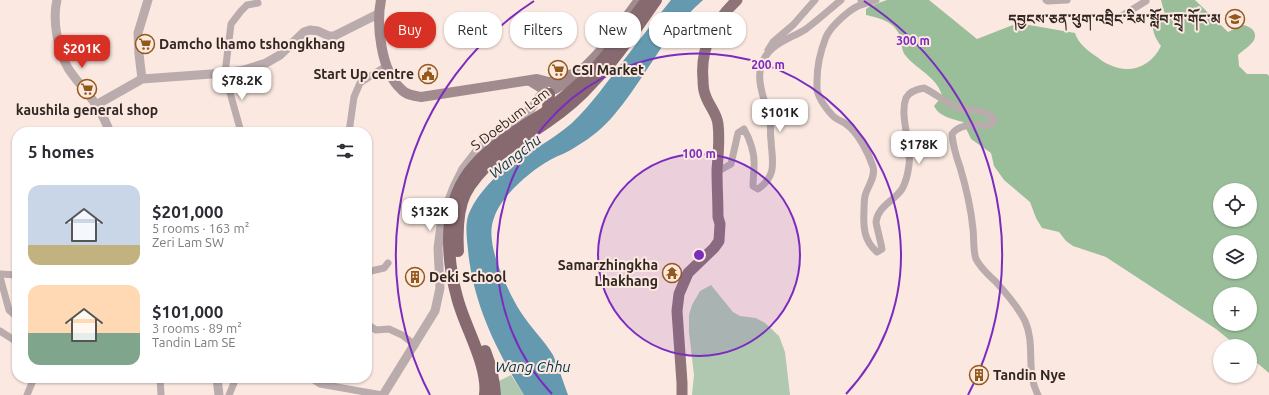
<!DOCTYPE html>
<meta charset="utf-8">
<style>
body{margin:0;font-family:Ubuntu,"Noto Serif Tibetan",sans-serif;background:#f2f2f3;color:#2b2b33;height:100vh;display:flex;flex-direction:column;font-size:15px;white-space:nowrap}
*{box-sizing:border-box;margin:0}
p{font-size:13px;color:#7c7c81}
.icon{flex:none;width:22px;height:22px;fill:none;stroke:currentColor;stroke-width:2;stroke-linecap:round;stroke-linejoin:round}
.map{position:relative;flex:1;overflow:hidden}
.drawer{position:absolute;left:12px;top:127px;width:360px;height:256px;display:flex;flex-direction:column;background:#fff;border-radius:16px;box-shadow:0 1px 3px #0004}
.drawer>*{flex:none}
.top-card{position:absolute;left:384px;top:12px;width:380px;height:36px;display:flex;gap:8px}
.buttons{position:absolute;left:1213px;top:183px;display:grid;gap:8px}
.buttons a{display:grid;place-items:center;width:44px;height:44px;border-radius:50%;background:#fff;box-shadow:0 1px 3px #0004;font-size:20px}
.price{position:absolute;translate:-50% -34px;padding:0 9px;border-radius:8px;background:#fff;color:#222;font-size:13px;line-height:26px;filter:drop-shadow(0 1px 2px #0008)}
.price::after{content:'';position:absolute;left:50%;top:24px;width:12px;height:9px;margin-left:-6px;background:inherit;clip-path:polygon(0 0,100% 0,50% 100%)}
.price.active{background:#d93025;color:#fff}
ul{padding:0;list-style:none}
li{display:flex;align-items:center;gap:12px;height:100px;padding:0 16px}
li span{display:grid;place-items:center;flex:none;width:112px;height:80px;border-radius:12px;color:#555}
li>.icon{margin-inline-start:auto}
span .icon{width:48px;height:48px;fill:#fffc;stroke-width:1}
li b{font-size:17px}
h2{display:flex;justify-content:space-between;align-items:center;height:48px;padding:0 16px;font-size:17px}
.chip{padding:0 14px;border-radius:16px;background:#fff;box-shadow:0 1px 3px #0004;font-size:14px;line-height:36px}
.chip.active{background:#d93025;color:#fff}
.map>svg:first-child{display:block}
.green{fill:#b0c7b0}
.forest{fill:#9abe99;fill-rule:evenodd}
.water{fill:#6499af}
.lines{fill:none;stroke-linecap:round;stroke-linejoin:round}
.minor{stroke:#baabad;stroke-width:7}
.tertiary{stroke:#baabad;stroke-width:9}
.secondary{stroke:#a18b8f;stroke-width:10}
.primary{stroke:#8e7479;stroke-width:11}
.trunk{stroke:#866a70;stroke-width:12}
.ring{fill:none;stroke:#7b2cbf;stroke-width:2}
.labels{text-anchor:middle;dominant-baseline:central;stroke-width:4;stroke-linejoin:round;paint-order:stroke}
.poi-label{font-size:14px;font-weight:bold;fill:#312621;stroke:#fbe8e0;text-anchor:start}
.street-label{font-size:14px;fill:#312621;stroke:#fbe8e0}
.water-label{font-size:15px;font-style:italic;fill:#033646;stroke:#fbe8e0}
.centre{fill:#7b2cbf;stroke:#fbe8e0;stroke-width:2}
.ring-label{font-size:12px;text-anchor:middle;font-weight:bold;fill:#7b2cbf;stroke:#fbe8e0;stroke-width:4;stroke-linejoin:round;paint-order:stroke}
</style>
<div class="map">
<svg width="1269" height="395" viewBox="0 0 1269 395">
<rect width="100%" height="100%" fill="#fbe8e0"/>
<!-- green -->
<path class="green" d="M 711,285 L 733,312 L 740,316 L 756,318 L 765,323 L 779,336 L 785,352 L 790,395 L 692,395 L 694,375 L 689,332 L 689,315 L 692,305 L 700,291 Z
M 511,375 L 524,395 L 499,395 L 499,381 Z"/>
<!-- forest -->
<path class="forest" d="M 887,0 L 929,0 L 977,39 L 1018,23 L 1075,33 C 1078,43 1086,49 1094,55 C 1099,58 1104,63 1110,65 C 1131,75 1151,66 1161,46 C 1156,39 1152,32 1153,24 L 1165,15 L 1161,0 L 1195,0 L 1228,32 L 1242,25 C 1246,25 1250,27 1253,30 C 1261,41 1244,49 1238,55 L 1239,66 L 1247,74 L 1267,74 L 1269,76 L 1269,373 L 1250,357 L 1250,346 L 1237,346 L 1216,329 L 1112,261 L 1106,257 L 1073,246 L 1066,241 L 1059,232 L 1042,228 L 1036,218 L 1030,202 L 1004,180 L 994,166 L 991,153 L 971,139 L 963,122 C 953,119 939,117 934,106 L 939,100 L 943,100 C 940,78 918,71 905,55 C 901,49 902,43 900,36 C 894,21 879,18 866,15 L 866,9 L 870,6 ZM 1220,190 L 1250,190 L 1250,220 L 1220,220 ZM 1220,242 L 1250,242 L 1250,272 L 1220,272 ZM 1220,294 L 1250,294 L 1250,324 L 1220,324 Z"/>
<!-- water -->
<path class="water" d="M 671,0 L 703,0 C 693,9 684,18 675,29 C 654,56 637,88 614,115 C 604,127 591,138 577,146 C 569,152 559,155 550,160 C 530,171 501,196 494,218 C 491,225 491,234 492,241 C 494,261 510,295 520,311 C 530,327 544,340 553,355 C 559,368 563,382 568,395 L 524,395 C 496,350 473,303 468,250 C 467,239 465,227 468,216 C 472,205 479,195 487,186 C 511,159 546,146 572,123 C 592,104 607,82 624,60 C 639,40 655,20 671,0 Z"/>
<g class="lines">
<!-- minor -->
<path class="minor" d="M 861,0 L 864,4 C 852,6 831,26 826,37 C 820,52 817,65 817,81 C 817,84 817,88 817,90 C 819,99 827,110 833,116 C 837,120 842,121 846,124 C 858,132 869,154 873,167 C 876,177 867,187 865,196 C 864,201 864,206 864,211 C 863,227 864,241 877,252 L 882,249 C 881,243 876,224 876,222 C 878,206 894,201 902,189 C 906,182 908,173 909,165 C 912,145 899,116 906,98 C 910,91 917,89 924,88 C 936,94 946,103 959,108 C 975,112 980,107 994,119 L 991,125 C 977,126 961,122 952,134 C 953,146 956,156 960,167 C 966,187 971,208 973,229 C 974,238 973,251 976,259 C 981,269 989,275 996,282 C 1006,293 1018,307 1025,321 C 1036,345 1025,370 1038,395
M 1046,0 L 1048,1 L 1067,0
M 864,4 L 876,0
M 1117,19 L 1146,1 L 1145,0
M 768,50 L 773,42 L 793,25 L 815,0
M 241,132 L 227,82 L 225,73 L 231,24 L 241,11 L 247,5 L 258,3
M 349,132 L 354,97 L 360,83 L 386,66
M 717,172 L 731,164 L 738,133 L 744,129 C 750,139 755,154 754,166 C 754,173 753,179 753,186 L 758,189 C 778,175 772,161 771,140 C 770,134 771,127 770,121 C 766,102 753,78 764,59 C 772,43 792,38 806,29 C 818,20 829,10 841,0
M 367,270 L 371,271 L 384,268 L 388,263
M 0,274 L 17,275
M 0,277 L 9,310 L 17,317
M 367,324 L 376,330 L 389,329 L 402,335 L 415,345
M 0,331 L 17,342
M 160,378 L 161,395
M 311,378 L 320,384 L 382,395
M 27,395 L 34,378
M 229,395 L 236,378"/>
<!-- tertiary -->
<path class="tertiary" d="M 57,0 C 52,20 58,51 68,68 C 76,81 88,92 96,105 C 102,113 106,123 110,132
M 142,79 L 139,54 L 138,33 L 148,0
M 96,105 L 142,79 L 225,73 L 244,70 L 266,63 L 280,55 L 304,32 L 310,30 L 318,31 L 329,36 L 334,36 L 378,14
M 217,378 L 219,395
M 383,395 L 435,311 L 440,288 L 438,248 L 442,218 L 454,187 L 463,169 L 477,151 L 494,133 L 531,109 L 544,90"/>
<!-- secondary -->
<path class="secondary" d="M 381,0 C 376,25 381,71 401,89 C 406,95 414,96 421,97 L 537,79 L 549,82
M 530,81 L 543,89
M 550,82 L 575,73
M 555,89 C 591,70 615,32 639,0"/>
<!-- primary -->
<path class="primary" d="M 682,395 L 682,383 L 677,311 L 679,294 L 688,273 L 714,248 L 719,241 L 720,224 L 718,217 C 718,201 717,186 717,170 C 718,155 720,140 718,124 C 717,113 708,105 705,94 C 703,89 703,84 703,79 C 700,48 715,21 737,0"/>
<!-- trunk -->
<path class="trunk" d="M 548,109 L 549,94
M 458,251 C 457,233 457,211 465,194 C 482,161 517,143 547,122 C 563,111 580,97 593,82 C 617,58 636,28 656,0
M 485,351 C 491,366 494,379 495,395
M 485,395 C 489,366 464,326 457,297 C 452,279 449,259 449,240 C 449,180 478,156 525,125 C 531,121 537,118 543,114 C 558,103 571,91 585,79 C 609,56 627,26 647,0"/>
</g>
<!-- distance rings -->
<circle cx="699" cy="255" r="101" fill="#7b2cbf" fill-opacity=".12"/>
<g class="ring">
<circle cx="699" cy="255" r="101"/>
<path d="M552 394A202 202 0 1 1 846 394"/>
<path d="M430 395A303 303 0 0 1 534 1M864 1A303 303 0 0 1 968 395"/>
</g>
<!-- icons -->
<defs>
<g id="school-ring" transform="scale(1)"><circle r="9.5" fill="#fbe8e0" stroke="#945819" stroke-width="1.5"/><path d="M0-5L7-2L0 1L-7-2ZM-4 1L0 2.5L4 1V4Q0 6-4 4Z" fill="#945819"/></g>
<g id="supermarket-ring" transform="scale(1)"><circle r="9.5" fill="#fbe8e0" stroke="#945819" stroke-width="1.5"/><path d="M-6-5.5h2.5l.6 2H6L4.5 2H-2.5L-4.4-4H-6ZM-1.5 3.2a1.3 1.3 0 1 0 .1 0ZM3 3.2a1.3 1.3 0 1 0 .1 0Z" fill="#945819"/></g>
<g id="civic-ring" transform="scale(1)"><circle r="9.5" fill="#fbe8e0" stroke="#945819" stroke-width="1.5"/><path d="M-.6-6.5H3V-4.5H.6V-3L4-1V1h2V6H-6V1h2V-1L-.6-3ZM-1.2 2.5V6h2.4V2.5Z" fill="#945819"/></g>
<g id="temple-ring" transform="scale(1)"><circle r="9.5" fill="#fbe8e0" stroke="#945819" stroke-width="1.5"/><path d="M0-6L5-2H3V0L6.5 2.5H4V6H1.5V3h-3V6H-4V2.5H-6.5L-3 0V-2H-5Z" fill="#945819"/></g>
<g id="building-ring" transform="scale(1)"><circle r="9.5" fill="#fbe8e0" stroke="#945819" stroke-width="1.5"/><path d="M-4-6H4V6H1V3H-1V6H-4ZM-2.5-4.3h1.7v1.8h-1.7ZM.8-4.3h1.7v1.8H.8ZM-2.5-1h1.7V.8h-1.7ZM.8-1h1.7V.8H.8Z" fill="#945819"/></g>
</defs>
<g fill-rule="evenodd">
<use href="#school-ring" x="1235" y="19"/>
<use href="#supermarket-ring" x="145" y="44"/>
<use href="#supermarket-ring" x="558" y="70"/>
<use href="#civic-ring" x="428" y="74"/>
<use href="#supermarket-ring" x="87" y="89"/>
<use href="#temple-ring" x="672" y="273"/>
<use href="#building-ring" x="415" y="277"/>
<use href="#building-ring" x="979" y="375"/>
</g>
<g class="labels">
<!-- poi labels -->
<g class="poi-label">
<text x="1221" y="19" text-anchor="end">དབྱངས་ཅན་ཕུག་འབྲིང་རིམ་སློབ་གྲྭ་གོང་མ</text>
<text x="159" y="44">Damcho lhamo tshongkhang</text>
<text x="572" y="70">CSI Market</text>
<text x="414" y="74" text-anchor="end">Start Up centre</text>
<text x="87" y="110" text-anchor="middle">kaushila general shop</text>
<text x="658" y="265" text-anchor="end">Samarzhingkha<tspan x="658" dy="16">Lhakhang</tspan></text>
<text x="429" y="277">Deki School</text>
<text x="993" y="375">Tandin Nye</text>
</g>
<!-- street labels -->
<g class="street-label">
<text transform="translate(510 119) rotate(-37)">S Doebum Lam</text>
</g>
<!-- water labels -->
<g class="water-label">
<text transform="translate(515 156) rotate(-38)">Wangchu</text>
<text x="533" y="366">Wang Chhu</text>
</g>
</g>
<circle cx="699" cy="255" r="6" class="centre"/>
<g class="ring-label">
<text x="913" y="45">300 m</text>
<text x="768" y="69">200 m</text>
<text x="699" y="158">100 m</text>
</g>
</svg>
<div class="buttons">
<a><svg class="icon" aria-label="locate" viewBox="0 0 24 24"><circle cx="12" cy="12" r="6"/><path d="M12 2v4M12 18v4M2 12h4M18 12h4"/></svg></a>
<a><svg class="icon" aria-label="layers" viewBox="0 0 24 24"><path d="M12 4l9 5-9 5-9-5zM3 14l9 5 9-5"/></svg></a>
<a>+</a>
<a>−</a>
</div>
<b class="price active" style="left:82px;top:69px">$201K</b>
<b class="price" style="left:242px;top:101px">$78.2K</b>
<b class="price" style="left:780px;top:133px">$101K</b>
<b class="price" style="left:919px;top:165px">$178K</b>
<b class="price" style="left:430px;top:232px">$132K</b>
<div class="top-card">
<a class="chip active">Buy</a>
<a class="chip">Rent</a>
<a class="chip">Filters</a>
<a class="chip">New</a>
<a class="chip">Apartment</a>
</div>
<section class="drawer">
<h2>5 homes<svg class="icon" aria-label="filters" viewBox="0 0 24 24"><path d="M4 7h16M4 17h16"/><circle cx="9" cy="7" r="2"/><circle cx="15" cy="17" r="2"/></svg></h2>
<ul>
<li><span style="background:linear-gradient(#c9d6e8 75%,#c2b280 0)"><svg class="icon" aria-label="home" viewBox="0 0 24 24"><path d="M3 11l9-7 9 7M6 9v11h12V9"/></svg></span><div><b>$201,000</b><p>5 rooms · 163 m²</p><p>Zeri Lam SW</p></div></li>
<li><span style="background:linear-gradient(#ffd9b3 60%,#7fa58c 0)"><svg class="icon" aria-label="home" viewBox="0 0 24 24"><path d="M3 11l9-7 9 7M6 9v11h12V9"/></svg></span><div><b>$101,000</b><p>3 rooms · 89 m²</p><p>Tandin Lam SE</p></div></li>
</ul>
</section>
</div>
